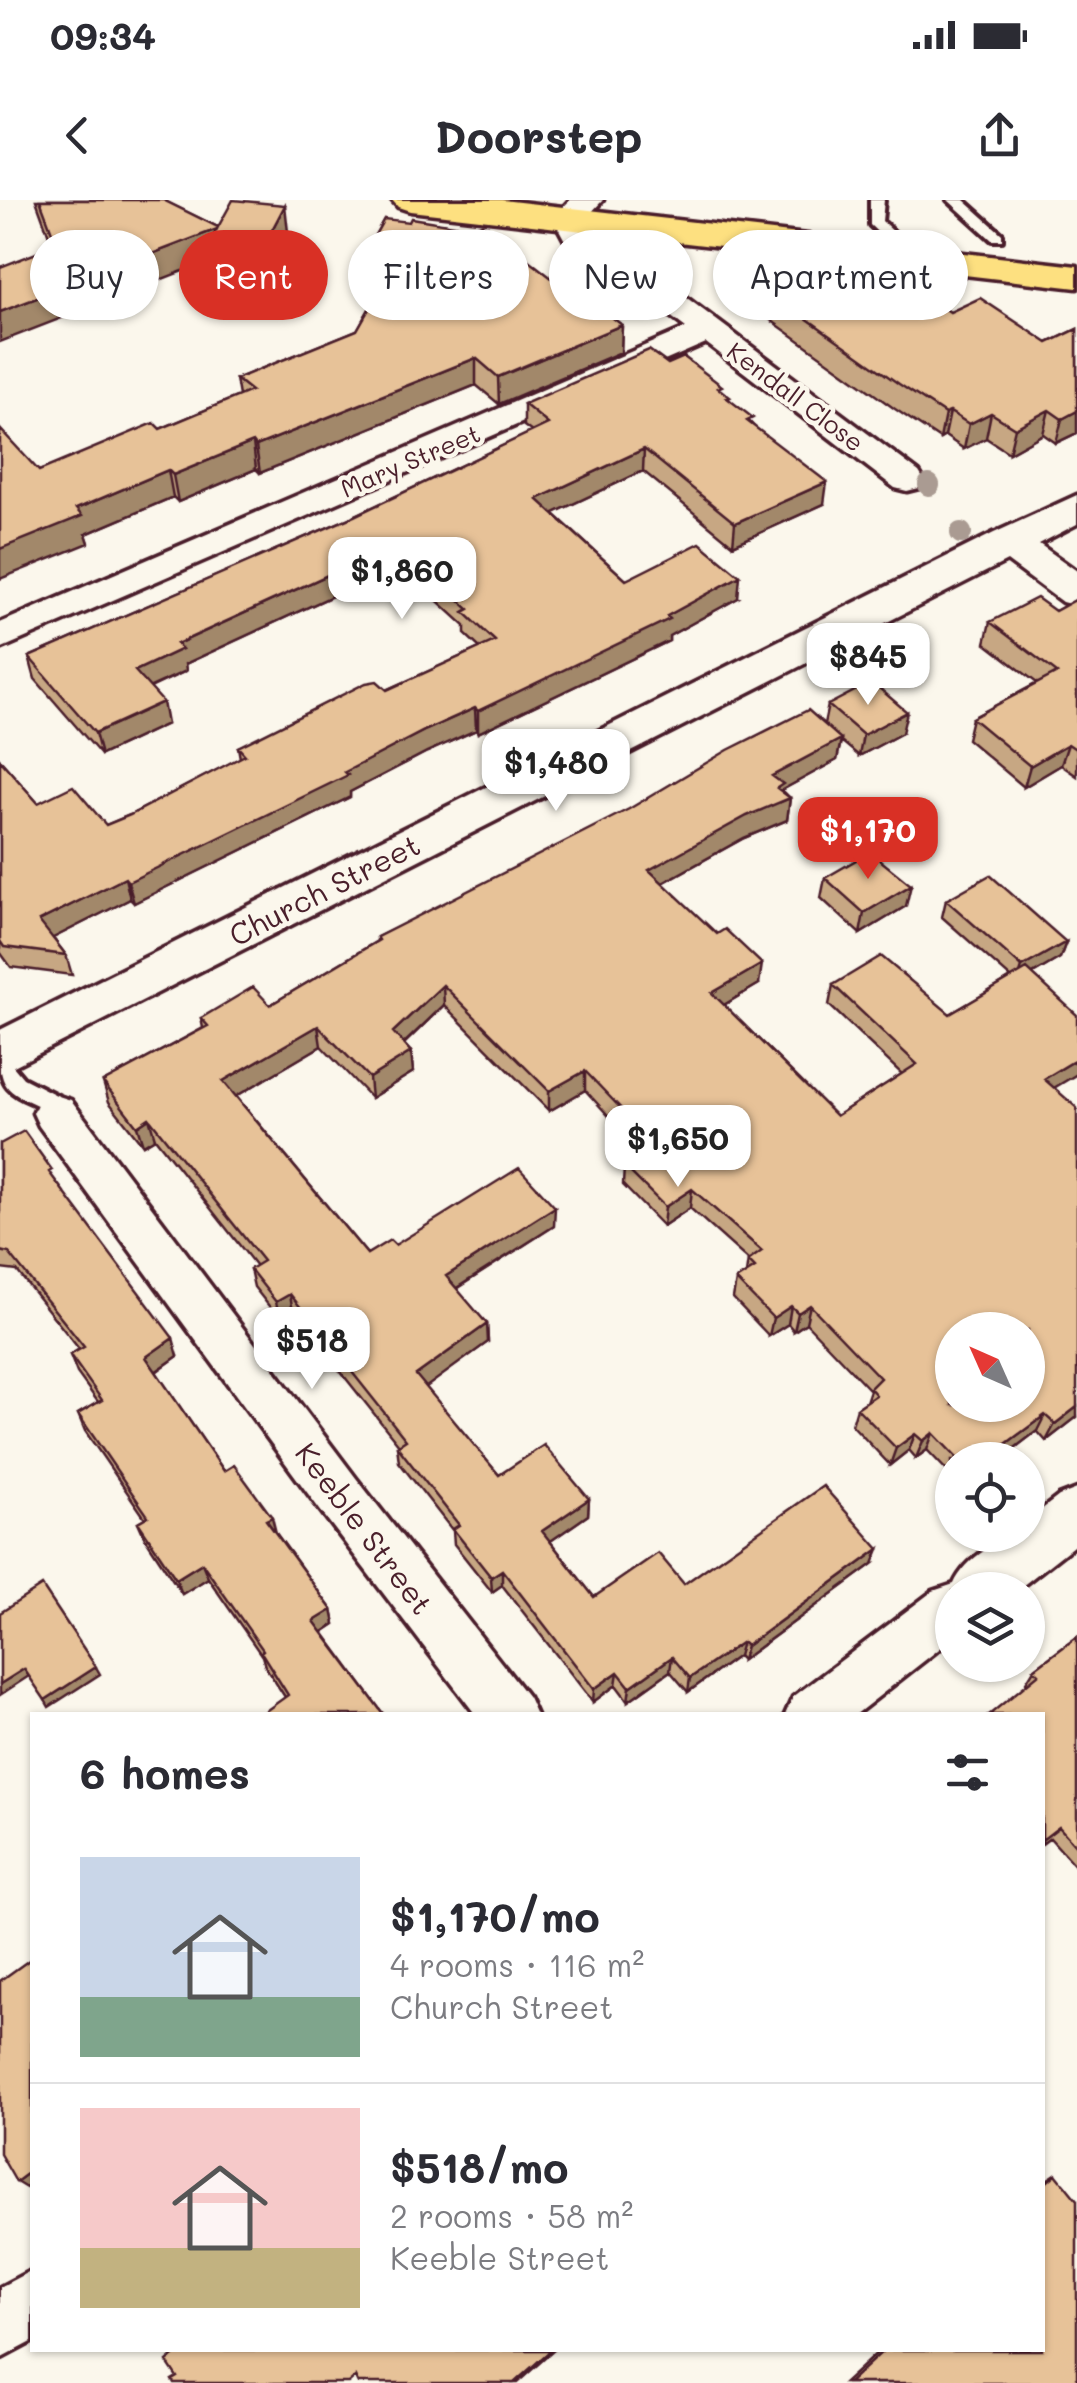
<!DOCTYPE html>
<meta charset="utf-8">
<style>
body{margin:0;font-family:Mali,sans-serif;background:#f2f2f3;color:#2b2b33;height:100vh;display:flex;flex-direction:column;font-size:38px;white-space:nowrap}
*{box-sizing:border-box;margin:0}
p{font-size:32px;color:#7c7c81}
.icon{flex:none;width:55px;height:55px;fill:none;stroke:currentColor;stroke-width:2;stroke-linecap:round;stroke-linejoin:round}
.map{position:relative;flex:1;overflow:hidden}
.side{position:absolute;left:30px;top:1512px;width:1015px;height:640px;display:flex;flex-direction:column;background:#fff;border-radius:0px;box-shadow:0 2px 8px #0004}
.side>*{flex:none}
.top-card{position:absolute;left:30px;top:30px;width:1018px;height:90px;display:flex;gap:20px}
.needle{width:65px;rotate:315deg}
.buttons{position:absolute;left:935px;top:1112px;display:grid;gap:20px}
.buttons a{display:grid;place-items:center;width:110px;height:110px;border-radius:50%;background:#fff;box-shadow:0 2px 8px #0004;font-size:50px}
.price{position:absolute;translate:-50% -85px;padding:0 22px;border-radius:20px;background:#fff;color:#222;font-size:32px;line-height:65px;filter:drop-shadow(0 2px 5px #0008)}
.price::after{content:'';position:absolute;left:50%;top:60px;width:30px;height:22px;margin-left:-15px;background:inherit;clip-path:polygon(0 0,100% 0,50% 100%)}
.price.active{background:#d93025;color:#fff}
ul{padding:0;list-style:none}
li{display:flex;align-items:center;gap:30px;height:250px;padding:0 50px}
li+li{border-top:2px solid #e1e1e2}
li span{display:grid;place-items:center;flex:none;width:280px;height:200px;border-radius:0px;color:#555}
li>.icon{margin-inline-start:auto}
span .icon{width:120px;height:120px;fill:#fffc;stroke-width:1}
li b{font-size:42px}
h2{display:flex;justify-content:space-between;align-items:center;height:120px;padding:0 50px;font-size:42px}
.pill{padding:0 35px;border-radius:45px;background:#fff;box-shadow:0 2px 8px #0004;font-size:35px;line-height:90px}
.pill.active{background:#d93025;color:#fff}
.status{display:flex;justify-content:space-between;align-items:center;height:70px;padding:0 50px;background:#fff;direction:ltr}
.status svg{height:28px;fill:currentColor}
header{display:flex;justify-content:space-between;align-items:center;height:130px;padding:0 50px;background:#fff;font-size:45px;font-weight:800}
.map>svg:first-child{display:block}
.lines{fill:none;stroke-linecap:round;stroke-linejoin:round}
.service-casing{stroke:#4a1f2b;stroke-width:8}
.minor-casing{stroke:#4a1f2b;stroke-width:7}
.tertiary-casing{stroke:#4a1f2b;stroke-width:7}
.trunk-casing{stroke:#4a1f2b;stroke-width:7}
.service{fill:#fbf7ec;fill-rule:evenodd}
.minor{fill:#fbf7ec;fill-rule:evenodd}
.tertiary{fill:#fbf7ec;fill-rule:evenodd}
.trunk{fill:#fde080;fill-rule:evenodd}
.tree{fill:#aa9b92}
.wall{fill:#c7a783;stroke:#4a1f2b;stroke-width:2.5}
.shaded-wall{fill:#a2886a;stroke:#4a1f2b;stroke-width:2.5}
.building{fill:#e7c298;stroke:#4a1f2b;stroke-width:2.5;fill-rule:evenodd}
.labels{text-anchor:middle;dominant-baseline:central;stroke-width:9;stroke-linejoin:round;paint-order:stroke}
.far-street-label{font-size:25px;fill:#4a1f2b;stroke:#fbf7ec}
.street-label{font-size:30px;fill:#4a1f2b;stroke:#fbf7ec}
</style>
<div class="status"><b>09:34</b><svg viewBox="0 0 49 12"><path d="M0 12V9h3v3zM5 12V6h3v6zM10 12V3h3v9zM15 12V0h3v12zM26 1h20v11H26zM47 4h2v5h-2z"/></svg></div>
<header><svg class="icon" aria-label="back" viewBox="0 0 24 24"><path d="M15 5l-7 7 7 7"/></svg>Doorstep<svg class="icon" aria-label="share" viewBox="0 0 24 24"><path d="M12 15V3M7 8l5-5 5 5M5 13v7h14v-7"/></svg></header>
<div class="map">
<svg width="1077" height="2183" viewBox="0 0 1077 2183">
<rect width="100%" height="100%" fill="#fbf7ec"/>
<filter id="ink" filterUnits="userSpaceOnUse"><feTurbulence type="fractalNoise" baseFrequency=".01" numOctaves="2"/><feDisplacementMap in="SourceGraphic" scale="20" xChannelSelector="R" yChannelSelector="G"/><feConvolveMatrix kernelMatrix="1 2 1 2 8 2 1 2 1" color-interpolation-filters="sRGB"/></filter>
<g filter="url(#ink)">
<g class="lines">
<!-- service casing -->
<g class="service-casing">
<path id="service" d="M 870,0 L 884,0 L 882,21 L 919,56 L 919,62 L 909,62 L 870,25 Z
M 948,0 L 964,0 L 1002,34 L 1002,40 L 992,40 Z
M 0,857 L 7,859 L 23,878 L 64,899 L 68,905 L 62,919 L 48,919 L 45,909 C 16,894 0,894 0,857 Z"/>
</g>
<!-- minor casing -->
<g class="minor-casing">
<path id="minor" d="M 570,0 L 603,0 L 584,20 L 594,37 L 655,74 L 919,272 L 924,280 L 919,288 L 907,291 L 895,288 L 706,143 L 0,449 L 0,423 L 686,128 L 633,88 L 570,50 L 553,18 Z
M 55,895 L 71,900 L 356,1278 L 528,1497 L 536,1515 L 476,1515 L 320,1310 L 39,926 L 33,913 L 39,900 Z
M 1077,1289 L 1077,1343 L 1017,1390 L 952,1390 L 952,1439 L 855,1515 L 785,1515 L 793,1497 L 933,1391 L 954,1384 C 965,1359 1001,1335 1028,1335 L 1028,1320 L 1059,1296 Z
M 32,2070 L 32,2142 L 0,2159 L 0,2087 Z"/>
</g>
<!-- tertiary casing -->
<g class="tertiary-casing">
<path id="tertiary" d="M 1077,295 L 1077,324 L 1039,344 L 1077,371 L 1077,406 L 1062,402 L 1007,361 L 0,873 L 0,830 L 994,333 Z"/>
</g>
<!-- trunk casing -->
<g class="trunk-casing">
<path id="trunk" d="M 392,0 L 502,0 L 1077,66 L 1077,88 L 410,11 L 398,7 Z"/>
</g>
<!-- service -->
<use href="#service" class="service"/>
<!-- minor -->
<use href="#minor" class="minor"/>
<!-- tertiary -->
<use href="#tertiary" class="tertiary"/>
<!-- trunk -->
<use href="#trunk" class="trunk"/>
</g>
<!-- trees -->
<g class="tree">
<circle cx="929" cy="285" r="11"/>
<circle cx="961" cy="333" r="11"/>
</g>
<!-- wall -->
<path class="wall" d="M 36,0 L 163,0 L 218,27 L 288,32 L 267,74 L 215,68 L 214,59 L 53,47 Z
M 384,19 L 584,103 L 622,125 L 621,152 L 499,204 L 476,185 L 260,273 L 256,269 L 178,302 L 173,297 L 86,334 L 89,343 L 39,271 L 160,229 L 239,196 L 236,179 L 357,130 L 380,90 L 363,87 L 361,60 Z
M 761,86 L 854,102 L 950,112 L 1048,143 L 1077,129 L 1077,233 L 1056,243 L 1043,234 L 1009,253 L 986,238 L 964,249 L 945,236 L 940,239 L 895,209 L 758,111 Z
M 668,164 L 721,190 L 824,304 L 733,345 L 643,271 L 553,313 L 626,380 L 738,398 L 669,436 L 669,441 L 478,533 L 476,530 L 427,552 L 350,592 L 350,597 L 134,703 L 130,699 L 53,738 L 66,755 L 72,775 L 11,767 L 0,752 L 0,560 L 38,603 L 106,625 L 130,615 L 240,558 L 238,547 L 387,490 L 480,448 L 465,434 L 465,426 L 403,369 L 395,367 L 185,464 L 186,471 L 150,488 L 167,524 L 101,555 L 35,479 L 29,457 L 354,316 L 532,232 L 524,226 L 524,204 Z
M 1077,399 L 1077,576 L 1061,565 L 1024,587 L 967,539 L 972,518 L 1037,483 L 985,443 L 990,422 L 1055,411 Z
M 828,505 L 902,533 L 859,556 L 841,541 L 837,560 L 782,590 L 790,598 L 787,620 L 744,638 L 663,683 L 759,784 L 724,805 L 836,916 L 902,874 L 829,805 L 833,785 L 950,814 L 1011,778 L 942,717 L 946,700 L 1066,742 L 1060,758 L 1033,774 L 1055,888 L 1077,1217 L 1046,1241 L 1037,1231 L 999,1260 L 952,1260 L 952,1276 L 927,1250 L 916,1258 L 909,1250 L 890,1265 L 852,1225 L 857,1208 L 866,1202 L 870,1190 L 806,1123 L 794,1131 L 788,1124 L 769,1136 L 733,1098 L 736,1080 L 746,1074 L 748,1060 L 690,1008 L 663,1026 L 623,985 L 624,966 L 636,958 L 637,947 L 585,890 L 549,911 L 444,805 L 404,844 L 411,852 L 413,872 L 371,898 L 321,846 L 236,896 L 367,1054 L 395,1045 L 554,1026 L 456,1089 L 487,1124 L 488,1142 L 425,1187 L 499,1275 L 589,1299 L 588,1315 L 550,1341 L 594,1397 L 684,1384 L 873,1364 L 742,1460 L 738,1456 L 688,1492 L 670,1471 L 628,1501 L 616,1485 L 593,1502 L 502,1385 L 492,1392 L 454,1344 L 453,1331 L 399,1262 L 397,1246 L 399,1245 L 293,1112 L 280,1120 L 254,1087 L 250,1069 L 256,1066 L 155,938 L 143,945 L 109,902 L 103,882 L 203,828 L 201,818 L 270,805 L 377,741 L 377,737 L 824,524 Z
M 825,678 L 906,706 L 860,734 L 821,698 Z
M 0,944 L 57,984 L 178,1156 L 156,1172 L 224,1271 L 276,1333 L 332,1410 L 335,1424 L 323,1432 L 384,1515 L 285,1497 L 265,1466 L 262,1456 L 208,1378 L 182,1394 L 145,1338 L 138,1322 L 145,1318 L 85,1231 L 78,1214 L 98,1202 L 77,1173 L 70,1155 L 79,1149 L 17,1071 L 0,1069 Z
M 1077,1437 L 1077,1668 L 1050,1638 L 1042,1644 L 1042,1515 L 1026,1482 L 1034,1469 Z
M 1056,1974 L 1077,2183 L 844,2183 L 880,2150 L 1042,2150 L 1042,1983 Z"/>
<!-- shaded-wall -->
<path class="shaded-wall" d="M 285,5 L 288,32 L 267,74 L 263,47 Z
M 217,29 L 211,41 L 214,59 L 0,142 L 0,112 Z
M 622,125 L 621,152 L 499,204 L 498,177 Z
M 476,158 L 476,185 L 260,273 L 256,246 Z
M 1049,210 L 1043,234 L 1009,253 L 1015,228 Z
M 1077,211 L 1077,233 L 1056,243 L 1062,219 Z
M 950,212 L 945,236 L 940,239 L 945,214 Z
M 991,213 L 986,238 L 964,249 L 969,224 Z
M 253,242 L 256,269 L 178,302 L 173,275 Z
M 644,249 L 643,271 L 537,321 L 537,299 Z
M 168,270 L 173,297 L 86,334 L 89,343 L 0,379 L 0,349 L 76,309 Z
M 827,282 L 824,304 L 733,345 L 735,323 Z
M 393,345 L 395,367 L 185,464 L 186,471 L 140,492 L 135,471 L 177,444 Z
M 740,376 L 738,398 L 669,436 L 669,441 L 478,533 L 478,511 L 667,416 Z
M 163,502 L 167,524 L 101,555 L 95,533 Z
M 475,508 L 476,530 L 427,552 L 350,592 L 350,597 L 134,703 L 128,682 L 426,530 Z
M 907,512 L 902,533 L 859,556 L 863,535 Z
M 841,539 L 837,560 L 782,590 L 781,602 L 790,598 L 787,620 L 744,638 L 648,691 L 649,670 L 772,576 Z
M 1068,544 L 1061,565 L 1024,587 L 1030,566 Z
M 125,678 L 130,699 L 45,742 L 39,721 Z
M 911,685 L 906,706 L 860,734 L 864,713 Z
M 1066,742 L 1060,758 L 1017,783 L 1022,767 Z
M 762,764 L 759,784 L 710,813 L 712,793 Z
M 443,785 L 444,805 L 395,852 L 393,832 Z
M 318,826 L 321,846 L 228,901 L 223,881 Z
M 411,852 L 413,872 L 371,898 L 369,878 Z
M 1077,859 L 1077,874 L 1037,898 L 1044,879 Z
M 585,871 L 585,890 L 549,911 L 549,891 Z
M 149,918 L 155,938 L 143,945 L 137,926 Z
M 692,989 L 690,1008 L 663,1026 L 665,1007 Z
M 555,1007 L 554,1026 L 447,1094 L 446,1076 Z
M 290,1094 L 293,1112 L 280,1120 L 276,1102 Z
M 810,1105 L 806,1123 L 794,1131 L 798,1113 Z
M 791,1106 L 788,1124 L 769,1136 L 773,1118 Z
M 487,1124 L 488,1142 L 418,1193 L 416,1175 Z
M 173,1138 L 178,1156 L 152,1174 L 146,1157 Z
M 1077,1207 L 1077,1217 L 1046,1241 L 1055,1224 Z
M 1045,1215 L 1037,1231 L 999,1260 L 984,1260 Z
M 933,1233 L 927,1250 L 916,1258 L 923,1241 Z
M 915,1234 L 909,1250 L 890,1265 L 896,1248 Z
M 589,1299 L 588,1315 L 542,1347 L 542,1331 Z
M 272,1317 L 276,1333 L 266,1320 Z
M 879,1349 L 873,1364 L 742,1460 L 746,1446 Z
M 202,1363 L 208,1378 L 182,1394 L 176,1379 Z
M 502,1370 L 502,1385 L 492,1392 L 491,1377 Z
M 332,1410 L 335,1424 L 318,1435 L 314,1421 Z
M 742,1442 L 738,1456 L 688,1492 L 690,1478 Z
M 672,1457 L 670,1471 L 628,1501 L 630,1487 Z
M 96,1467 L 100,1474 L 49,1507 L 45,1500 Z
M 24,1469 L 29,1476 L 0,1495 L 0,1484 Z
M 618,1472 L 616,1485 L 593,1502 L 594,1489 Z
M 32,1970 L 32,1983 L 26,1988 L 16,1982 Z
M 551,2150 L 554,2150 L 517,2183 L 514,2183 Z"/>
<!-- building -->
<path class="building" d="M 40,0 L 163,0 L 218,27 L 233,0 L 285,5 L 263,47 L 211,41 L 217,29 L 0,112 L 0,67 L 57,45 Z
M 411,18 L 472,28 L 482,24 L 584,103 L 591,101 L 622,125 L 498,177 L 476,158 L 256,246 L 253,242 L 173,275 L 168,270 L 76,309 L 82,316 L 0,349 L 0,229 L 39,271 L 154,223 L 160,229 L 251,191 L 236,179 L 357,130 L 394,65 L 361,60 L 384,19 L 409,22 Z
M 804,68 L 854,102 L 903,80 L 950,112 L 980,98 L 1048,143 L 1077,129 L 1077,211 L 1062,219 L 1049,210 L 1015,228 L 991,213 L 969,224 L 950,212 L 945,214 L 899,184 L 761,86 Z
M 649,150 L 668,164 L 684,157 L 722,186 L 718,188 L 730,197 L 727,198 L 753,218 L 747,221 L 827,282 L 735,323 L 644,249 L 537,299 L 626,380 L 700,343 L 740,376 L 667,416 L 670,419 L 478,511 L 475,508 L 426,530 L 345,572 L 348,575 L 128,682 L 125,678 L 39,721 L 66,755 L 4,747 L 0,741 L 0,560 L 38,603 L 73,586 L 106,625 L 130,615 L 245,555 L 238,547 L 366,483 L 377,481 L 387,490 L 495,441 L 464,412 L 469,409 L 402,347 L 393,345 L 177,444 L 182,449 L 135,471 L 163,502 L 95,533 L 29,457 L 354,316 L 548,224 L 524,204 Z
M 1037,398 L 1055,411 L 1077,399 L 1077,550 L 1068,544 L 1030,566 L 972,518 L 1057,473 L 990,422 Z
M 872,482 L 907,512 L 863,535 L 828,505 Z
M 808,510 L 841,539 L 772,576 L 783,584 L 777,588 L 790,598 L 747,616 L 649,670 L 717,734 L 725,729 L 762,764 L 712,793 L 836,916 L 917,864 L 833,785 L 881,756 L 950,814 L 1027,769 L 1077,815 L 1077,859 L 1044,879 L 1077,908 L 1077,1207 L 1055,1224 L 1045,1215 L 984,1260 L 959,1260 L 933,1233 L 923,1241 L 915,1234 L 896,1248 L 857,1208 L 876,1195 L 870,1188 L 880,1178 L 810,1105 L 798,1113 L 791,1106 L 773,1118 L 736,1080 L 755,1068 L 748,1061 L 762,1051 L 692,989 L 665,1007 L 624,966 L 644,954 L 637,947 L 650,939 L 585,871 L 549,891 L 443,785 L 393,832 L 411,852 L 369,878 L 318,826 L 223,881 L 367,1054 L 390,1040 L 395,1045 L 519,968 L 555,1007 L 446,1076 L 487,1124 L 416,1175 L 499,1275 L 544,1245 L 589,1299 L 542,1331 L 594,1397 L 658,1353 L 684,1384 L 823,1286 L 879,1349 L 746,1446 L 742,1442 L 690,1478 L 672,1457 L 630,1487 L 618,1472 L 594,1489 L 502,1370 L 491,1377 L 453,1329 L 459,1325 L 397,1246 L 406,1240 L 290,1094 L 276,1102 L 250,1069 L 263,1061 L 149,918 L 137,926 L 103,882 L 208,826 L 201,818 L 253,787 L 270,805 L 379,740 L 377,737 L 629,609 L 728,550 ZM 952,1130 L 1028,1130 L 1028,1205 L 952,1205 Z
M 870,652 L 911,685 L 864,713 L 825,678 Z
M 990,675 L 1066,742 L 1022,767 L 946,700 Z
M 24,931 L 52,970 L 49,972 L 173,1138 L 146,1157 L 224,1271 L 234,1265 L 272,1317 L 266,1320 L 332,1410 L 314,1421 L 384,1515 L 260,1515 L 288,1495 L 261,1452 L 263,1450 L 202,1363 L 176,1379 L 138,1322 L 148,1316 L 78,1214 L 102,1200 L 70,1155 L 84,1147 L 9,1053 L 0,1051 L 0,944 Z
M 42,1386 L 96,1467 L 45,1500 L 24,1469 L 0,1484 L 0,1413 Z
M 1077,1437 L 1077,1647 L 1059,1627 L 1042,1640 L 1042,1515 L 989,1515 L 1039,1474 L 1034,1469 Z
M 32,1758 L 32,1970 L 16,1982 L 0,1954 L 0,1781 Z
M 1056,1974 L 1077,2000 L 1077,2183 L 848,2183 L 884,2150 L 1042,2150 L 1042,1986 Z
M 181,2150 L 551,2150 L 514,2183 L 358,2183 L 355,2177 L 348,2183 L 174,2183 L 172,2180 L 177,2177 L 167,2162 Z"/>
</g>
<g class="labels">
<!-- far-street labels -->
<g class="far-street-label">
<text transform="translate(796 196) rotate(37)">Kendall Close</text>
<text transform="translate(410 260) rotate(-23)">Mary Street</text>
</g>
<!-- street labels -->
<g class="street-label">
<text transform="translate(324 689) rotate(-27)">Church Street</text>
<text transform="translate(365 1328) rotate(53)">Keeble Street</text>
</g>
</g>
</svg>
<div class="buttons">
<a><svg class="needle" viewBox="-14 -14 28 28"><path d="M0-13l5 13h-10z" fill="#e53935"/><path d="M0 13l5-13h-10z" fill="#7c7c81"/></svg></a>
<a><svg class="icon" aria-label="locate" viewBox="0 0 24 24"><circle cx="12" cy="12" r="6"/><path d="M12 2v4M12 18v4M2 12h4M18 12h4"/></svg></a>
<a><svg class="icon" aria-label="layers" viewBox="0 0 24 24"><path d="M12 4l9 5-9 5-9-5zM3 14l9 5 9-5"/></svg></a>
</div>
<b class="price" style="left:402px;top:422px">$1,860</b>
<b class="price" style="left:868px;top:508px">$845</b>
<b class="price" style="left:556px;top:614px">$1,480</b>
<b class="price active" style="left:868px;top:682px">$1,170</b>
<b class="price" style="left:678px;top:990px">$1,650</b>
<b class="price" style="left:312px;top:1192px">$518</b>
<div class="top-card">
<a class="pill">Buy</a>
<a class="pill active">Rent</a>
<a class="pill">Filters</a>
<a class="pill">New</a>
<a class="pill">Apartment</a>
</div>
<section class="side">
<h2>6 homes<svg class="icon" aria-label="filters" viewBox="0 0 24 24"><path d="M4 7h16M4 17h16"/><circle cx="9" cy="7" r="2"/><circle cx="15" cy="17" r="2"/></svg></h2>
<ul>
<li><span style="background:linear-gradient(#c9d6e8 70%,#7fa58c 0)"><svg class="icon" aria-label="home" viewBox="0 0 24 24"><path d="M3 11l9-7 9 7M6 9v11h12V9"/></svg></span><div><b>$1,170/mo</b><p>4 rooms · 116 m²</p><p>Church Street</p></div></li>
<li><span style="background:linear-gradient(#f6c9c9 70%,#c2b280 0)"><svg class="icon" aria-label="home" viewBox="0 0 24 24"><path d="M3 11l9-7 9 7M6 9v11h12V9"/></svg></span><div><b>$518/mo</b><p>2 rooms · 58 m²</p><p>Keeble Street</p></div></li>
</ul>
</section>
</div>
